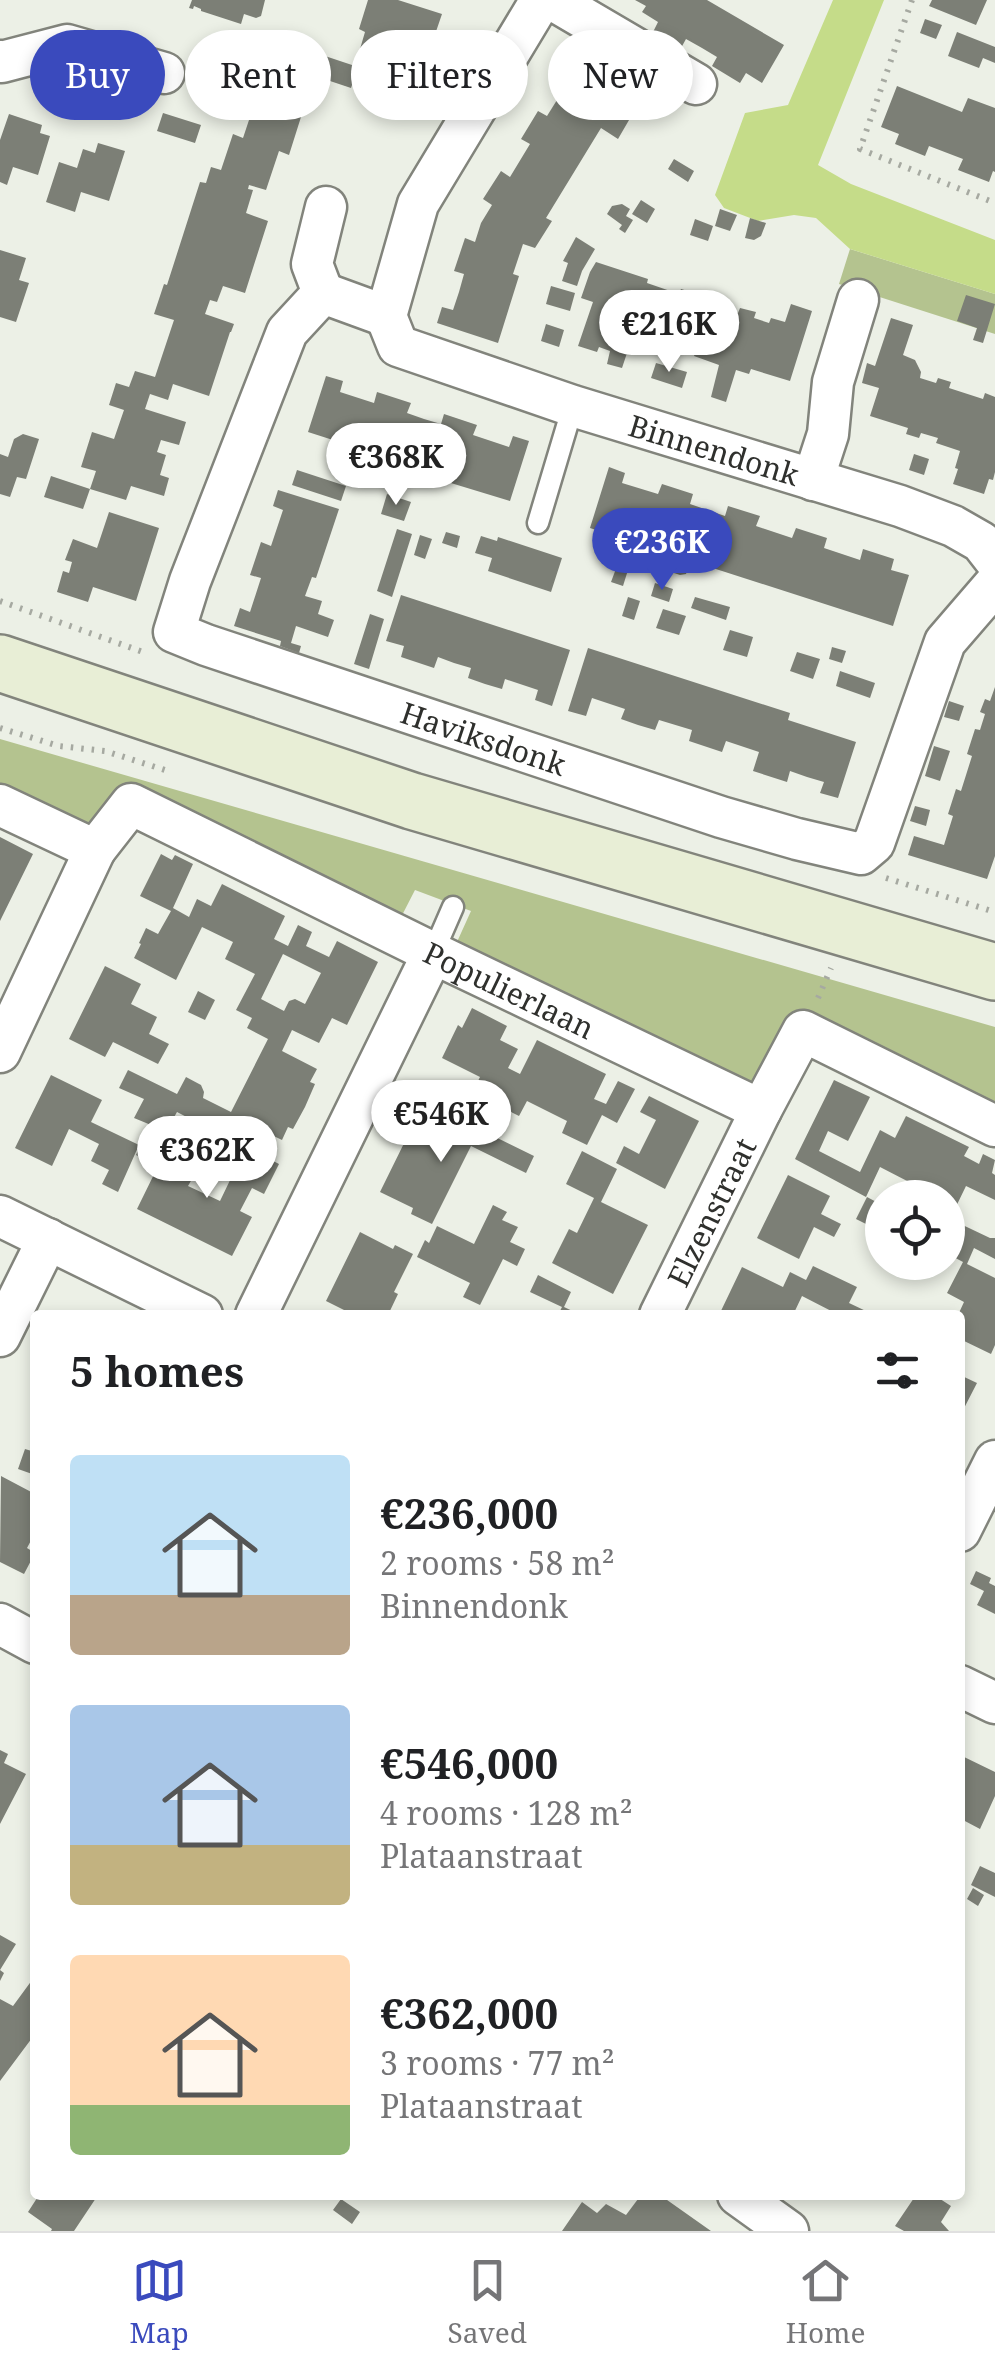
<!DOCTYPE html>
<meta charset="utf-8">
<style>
body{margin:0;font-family:"Noto Serif",serif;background:#f2f2f2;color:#202124;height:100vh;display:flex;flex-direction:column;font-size:38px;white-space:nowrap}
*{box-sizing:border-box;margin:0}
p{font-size:32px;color:#757577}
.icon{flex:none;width:55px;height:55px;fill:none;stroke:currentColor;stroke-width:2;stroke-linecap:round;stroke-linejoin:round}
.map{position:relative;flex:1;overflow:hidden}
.panel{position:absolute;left:30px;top:1310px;width:935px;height:890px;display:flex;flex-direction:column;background:#fff;border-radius:10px;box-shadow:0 5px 15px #0003}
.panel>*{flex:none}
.top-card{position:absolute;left:30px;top:30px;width:935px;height:90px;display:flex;gap:20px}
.tools{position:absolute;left:865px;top:1180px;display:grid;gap:20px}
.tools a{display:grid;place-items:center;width:100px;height:100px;border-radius:50%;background:#fff;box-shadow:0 5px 15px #0003;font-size:50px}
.price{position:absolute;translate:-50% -85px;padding:0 22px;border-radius:35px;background:#fff;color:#222;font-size:32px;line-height:65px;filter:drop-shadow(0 2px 5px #0008)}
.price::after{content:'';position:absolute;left:50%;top:60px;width:30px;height:22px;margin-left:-15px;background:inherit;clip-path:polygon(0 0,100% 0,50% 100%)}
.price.selected{background:#3a4abd;color:#fff}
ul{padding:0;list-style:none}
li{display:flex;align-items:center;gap:30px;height:250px;padding:0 40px}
li span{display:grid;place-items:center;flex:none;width:280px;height:200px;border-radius:10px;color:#555}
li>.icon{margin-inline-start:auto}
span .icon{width:120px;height:120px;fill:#fffc;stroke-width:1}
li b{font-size:42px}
h2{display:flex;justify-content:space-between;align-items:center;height:120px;padding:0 40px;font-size:42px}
.tag{padding:0 35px;border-radius:45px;background:#fff;box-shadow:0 5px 15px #0003;font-size:35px;line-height:90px}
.tag.selected{background:#3a4abd;color:#fff}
.tab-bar{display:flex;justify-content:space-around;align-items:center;height:140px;border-top:2px solid #e0e0e0;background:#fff;font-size:28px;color:#757577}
.tab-bar a{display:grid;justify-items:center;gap:5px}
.tab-bar .selected{color:#3a4abd}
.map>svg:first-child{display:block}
.green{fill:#b4c38f}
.water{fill:#c5dc89}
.building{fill:#7c7f76;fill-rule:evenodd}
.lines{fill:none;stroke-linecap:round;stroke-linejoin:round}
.lane-casing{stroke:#82847c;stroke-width:25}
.street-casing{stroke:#82847c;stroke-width:45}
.secondary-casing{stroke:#82847c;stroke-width:60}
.path{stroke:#a6a9a1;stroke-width:6;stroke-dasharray:2.5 8;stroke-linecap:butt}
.lane{stroke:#fff;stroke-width:20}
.street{stroke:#fff;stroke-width:40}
.secondary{stroke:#e8eed6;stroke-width:55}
.labels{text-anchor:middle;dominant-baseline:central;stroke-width:8;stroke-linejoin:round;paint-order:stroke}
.street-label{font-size:30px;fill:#2f302d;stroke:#fafdf3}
</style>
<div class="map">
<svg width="995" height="2231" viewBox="0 0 995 2231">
<rect width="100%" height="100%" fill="#ecf0e6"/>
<!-- green -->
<path class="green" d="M 850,249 L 995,294 L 995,334 L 839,284 Z
M 0,739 L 995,1027 L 995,1111 L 814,1020 L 762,1092 L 452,953 L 471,911 L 415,890 L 397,925 L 122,792 L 105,802 L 88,830 L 0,789 Z"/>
<!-- water -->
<path class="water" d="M 833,0 L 884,0 L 818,165 L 851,184 L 995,240 L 995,294 L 850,249 L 816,218 L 794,215 L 758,221 L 724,208 L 715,195 L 745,113 L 788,105 Z"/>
<!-- building -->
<path class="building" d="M 192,0 L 265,0 L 261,16 L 256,18 L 244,14 L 241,24 L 201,11 L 201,9 L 194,6 L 193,9 L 189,8 Z
M 368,0 L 398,0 L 442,14 L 429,52 L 423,51 L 411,88 L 357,70 L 351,88 L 291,68 L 298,47 L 355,66 L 365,32 L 359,29 Z
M 635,0 L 707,0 L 784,45 L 762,83 L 746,73 L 740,83 L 712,66 L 717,57 L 702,48 L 686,39 L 681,48 L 653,32 L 658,22 L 642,12 L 646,6 Z
M 932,0 L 987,0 L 976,25 L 929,6 Z
M 925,19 L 942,25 L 936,39 L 920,33 Z
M 957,32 L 995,47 L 995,63 L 983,58 L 979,68 L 948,56 Z
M 278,48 L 292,52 L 288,66 L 274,62 Z
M 567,64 L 636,108 L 618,139 L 601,128 L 546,218 L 552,221 L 535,248 L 523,244 L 513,274 L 519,276 L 498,343 L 437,323 L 442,307 L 453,310 L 459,292 L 464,274 L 454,271 L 465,238 L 475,242 L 481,223 L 492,205 L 483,199 L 501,171 L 510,177 L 530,144 L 521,139 L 538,111 L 547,116 L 567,84 L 558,79 Z
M 219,74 L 272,91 L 267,107 L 301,117 L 289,155 L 279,151 L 266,190 L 249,185 L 248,189 L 253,190 L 246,213 L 268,221 L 245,293 L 223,286 L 217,302 L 210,300 L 205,314 L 234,324 L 231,332 L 230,332 L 209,396 L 173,384 L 168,400 L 150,394 L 145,409 L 186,422 L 179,445 L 161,440 L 157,452 L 166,455 L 160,475 L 169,478 L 164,496 L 131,486 L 126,500 L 90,489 L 96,471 L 81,467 L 92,432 L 114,439 L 124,410 L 109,405 L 116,383 L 129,387 L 135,371 L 155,377 L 174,320 L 154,314 L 164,284 L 167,285 L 200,182 L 206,183 L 211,167 L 221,170 L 233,134 L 243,138 L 253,108 L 212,95 Z
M 897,86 L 962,112 L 968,98 L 995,108 L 995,172 L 993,171 L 989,182 L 958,170 L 963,159 L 929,146 L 925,156 L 895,144 L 899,134 L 881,127 Z
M 163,113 L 201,125 L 195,143 L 157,131 Z
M 9,114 L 42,125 L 40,133 L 50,136 L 38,175 L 13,167 L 7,185 L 0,182 L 0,140 Z
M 98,143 L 125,151 L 109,201 L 81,192 L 75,212 L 46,202 L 59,162 L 77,168 L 83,149 L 95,153 Z
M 674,159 L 694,171 L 688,182 L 668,169 Z
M 641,200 L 655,209 L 647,223 L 632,214 Z
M 622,204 L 630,209 L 626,216 L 633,220 L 625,233 L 619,229 L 622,225 L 607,214 L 612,206 Z
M 720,209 L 737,215 L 730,231 L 715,226 Z
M 750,218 L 766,223 L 761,236 L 754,240 L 745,238 Z
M 695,219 L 713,226 L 708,241 L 690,235 Z
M 576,237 L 595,249 L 582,271 L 577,286 L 562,281 L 568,263 L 563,261 Z
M 0,250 L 26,258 L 19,280 L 29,283 L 16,322 L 0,317 Z
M 596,262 L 648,279 L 647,283 L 679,294 L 681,289 L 707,297 L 705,302 L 738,313 L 740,308 L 756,312 L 754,318 L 769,323 L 771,318 L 785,322 L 791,304 L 812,311 L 790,381 L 751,369 L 749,374 L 736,370 L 726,402 L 711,397 L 719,365 L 694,356 L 696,351 L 661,340 L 659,345 L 634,337 L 636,332 L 618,326 L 612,348 L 627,353 L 622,368 L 607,364 L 610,351 L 599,347 L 597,352 L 578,346 L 593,302 L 581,298 L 590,272 Z
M 551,286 L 575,293 L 570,311 L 546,304 Z
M 966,295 L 995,304 L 983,343 L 973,340 L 977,328 L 957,321 Z
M 891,318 L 913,325 L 903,355 L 915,360 L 921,372 L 920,378 L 936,383 L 938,378 L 951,382 L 949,388 L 983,399 L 985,393 L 995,397 L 995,472 L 993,480 L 989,479 L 984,494 L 953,484 L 958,469 L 955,468 L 960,451 L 936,443 L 938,438 L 921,433 L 919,438 L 906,434 L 908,428 L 870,416 L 879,388 L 862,383 L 867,363 L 875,366 Z
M 546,324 L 564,330 L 559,347 L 541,341 Z
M 656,363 L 687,372 L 682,388 L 651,378 Z
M 326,376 L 343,381 L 340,392 L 374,403 L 377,392 L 411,403 L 407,413 L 424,419 L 441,424 L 444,414 L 477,425 L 473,435 L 509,447 L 513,436 L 529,441 L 510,501 L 441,480 L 442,475 L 308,432 Z
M 23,434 L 39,439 L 26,479 L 17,477 L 10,497 L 0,494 L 0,454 L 8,457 L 14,439 Z
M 914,454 L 929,459 L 924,475 L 909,470 Z
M 609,467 L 625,473 L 622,483 L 658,494 L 662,484 L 693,494 L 690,504 L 725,516 L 728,506 L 760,516 L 756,526 L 792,538 L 796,528 L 827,538 L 824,548 L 860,560 L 863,549 L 894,559 L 891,570 L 909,575 L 893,626 L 691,561 L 686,574 L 680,575 L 659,568 L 654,563 L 658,550 L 590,528 Z
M 297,470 L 346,486 L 341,501 L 292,485 Z
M 51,476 L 90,489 L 83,509 L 44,497 Z
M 278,490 L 339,509 L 316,578 L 312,577 L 305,596 L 322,601 L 318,614 L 334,620 L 328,637 L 296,626 L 291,643 L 301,646 L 299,653 L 280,646 L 281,641 L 234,626 L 240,608 L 250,612 L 261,578 L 250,575 L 261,542 L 271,546 L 283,510 L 273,506 Z
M 387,494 L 411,502 L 404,521 L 381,514 Z
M 109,512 L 159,528 L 136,601 L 93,587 L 88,602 L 57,592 L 63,571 L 69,573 L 72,562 L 65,560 L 73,539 L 97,548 Z
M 397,529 L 412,534 L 392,597 L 377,591 Z
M 446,532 L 460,536 L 457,548 L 442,543 Z
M 420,535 L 432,539 L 425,559 L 414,555 Z
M 481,536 L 497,541 L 498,537 L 562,558 L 551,592 L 488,571 L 492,558 L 475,553 Z
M 617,566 L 628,570 L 623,586 L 611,582 Z
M 655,583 L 673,589 L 669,602 L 651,596 Z
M 401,595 L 570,650 L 552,706 L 535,700 L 538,690 L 505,679 L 502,689 L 485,684 L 468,678 L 471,668 L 454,663 L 438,657 L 434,668 L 401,657 L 404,646 L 386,641 Z
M 628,597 L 640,601 L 634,620 L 622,616 Z
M 695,597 L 730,607 L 726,620 L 691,608 Z
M 663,609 L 686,616 L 679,635 L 656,628 Z
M 370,614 L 384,619 L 369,669 L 354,664 Z
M 730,630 L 753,637 L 747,657 L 723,650 Z
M 832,647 L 846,651 L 842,663 L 829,659 Z
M 588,648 L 790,713 L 788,720 L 856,742 L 838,798 L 820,793 L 824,782 L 807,777 L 790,771 L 787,782 L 753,771 L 759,752 L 726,741 L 722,752 L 689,741 L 692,730 L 659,720 L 655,730 L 638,725 L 621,719 L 625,709 L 592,698 L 586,716 L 568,711 Z
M 797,652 L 820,659 L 813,679 L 790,671 Z
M 840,671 L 875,683 L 870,698 L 836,686 Z
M 995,687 L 995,856 L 987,879 L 908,855 L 914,836 L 944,845 L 953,816 L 948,814 L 956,789 L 961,791 L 972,756 L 967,754 L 975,729 L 980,730 L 985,714 L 980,712 L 985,699 L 990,701 Z
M 949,701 L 964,706 L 959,721 L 944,717 Z
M 934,746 L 950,751 L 940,781 L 925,776 Z
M 915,806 L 930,810 L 926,826 L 910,821 Z
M 0,837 L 33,854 L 0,921 Z
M 161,854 L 172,860 L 175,855 L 193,864 L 173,908 L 189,917 L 197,899 L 211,906 L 222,884 L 285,916 L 274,939 L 288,946 L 298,925 L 312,932 L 306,946 L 329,957 L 337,941 L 378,962 L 347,1025 L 332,1018 L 319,1043 L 292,1030 L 282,1051 L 317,1069 L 310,1082 L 315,1084 L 305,1107 L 293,1129 L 288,1127 L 282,1140 L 247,1123 L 244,1128 L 236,1125 L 229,1139 L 177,1112 L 168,1128 L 171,1130 L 155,1164 L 136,1155 L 151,1125 L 134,1118 L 144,1099 L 119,1088 L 128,1070 L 177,1094 L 186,1077 L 201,1085 L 204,1092 L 203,1098 L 231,1112 L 268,1039 L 247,1028 L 252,1018 L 236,1010 L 255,974 L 225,959 L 233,942 L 202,927 L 176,980 L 134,958 L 141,944 L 139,943 L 146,928 L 158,934 L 171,911 L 140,896 ZM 283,954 L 321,973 L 305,1004 L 295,999 L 289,1001 L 284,1011 L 261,999 Z
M 105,966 L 141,984 L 131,1004 L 157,1017 L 149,1034 L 169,1044 L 158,1064 L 113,1042 L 105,1057 L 69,1039 Z
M 198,991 L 215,1000 L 205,1020 L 188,1012 Z
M 472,1008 L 507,1026 L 500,1040 L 518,1049 L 508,1068 L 520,1074 L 537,1040 L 606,1074 L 594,1099 L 606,1104 L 618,1081 L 635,1089 L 617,1123 L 602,1115 L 587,1145 L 562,1133 L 567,1121 L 527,1101 L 519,1116 L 491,1102 L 495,1094 L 476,1085 L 480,1077 L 442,1058 L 458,1025 L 462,1028 Z
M 51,1075 L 102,1100 L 91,1122 L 139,1145 L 118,1192 L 102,1184 L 109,1170 L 91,1161 L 99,1144 L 69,1129 L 52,1166 L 15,1148 Z
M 834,1080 L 870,1097 L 848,1141 L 828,1131 L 819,1151 L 860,1172 L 880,1130 L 895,1138 L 906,1116 L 969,1147 L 964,1156 L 979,1164 L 983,1154 L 995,1160 L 992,1173 L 995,1175 L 995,1200 L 966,1186 L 950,1219 L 990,1238 L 995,1238 L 995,1259 L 974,1248 L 967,1264 L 995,1278 L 995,1345 L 991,1354 L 960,1339 L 960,1315 L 958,1315 L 964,1302 L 947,1293 L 963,1262 L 948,1254 L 948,1198 L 938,1198 L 925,1191 L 923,1194 L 910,1187 L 911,1183 L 880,1167 L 866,1197 L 795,1159 Z
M 649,1096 L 699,1121 L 665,1189 L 616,1163 L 624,1146 L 639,1154 L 656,1120 L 640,1112 Z
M 459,1119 L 534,1156 L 526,1173 L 471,1146 L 432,1224 L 411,1214 L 413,1208 L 380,1192 L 414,1123 L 449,1140 Z
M 246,1147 L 279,1164 L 264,1194 L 252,1188 L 240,1211 L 252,1217 L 232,1256 L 137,1209 L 163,1156 L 196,1172 L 188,1186 L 220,1201 Z
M 582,1151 L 617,1169 L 601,1202 L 648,1225 L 613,1294 L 552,1263 L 569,1229 L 577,1233 L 594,1198 L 566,1184 Z
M 788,1175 L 830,1196 L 821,1214 L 841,1224 L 834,1237 L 814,1227 L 799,1259 L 757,1238 Z
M 867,1197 L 882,1205 L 882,1232 L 856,1219 Z
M 493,1205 L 507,1212 L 502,1220 L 518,1227 L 510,1242 L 525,1249 L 517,1266 L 503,1259 L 480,1305 L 463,1297 L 470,1283 L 417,1257 L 425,1240 L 429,1243 L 437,1226 L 474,1244 Z
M 360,1232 L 393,1249 L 395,1245 L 413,1254 L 394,1292 L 398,1294 L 388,1315 L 354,1315 L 326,1301 Z
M 813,1266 L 857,1287 L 849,1303 L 868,1312 L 867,1315 L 839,1315 L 802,1296 L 793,1315 L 719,1315 L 742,1267 L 783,1287 L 790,1272 L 806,1280 Z
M 538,1275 L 571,1292 L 564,1307 L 581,1315 L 558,1315 L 562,1307 L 530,1292 Z
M 960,1375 L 977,1383 L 960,1416 Z
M 25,1449 L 35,1452 L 35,1475 L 18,1469 Z
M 1,1476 L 35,1494 L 32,1503 L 35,1505 L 35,1533 L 27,1548 L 35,1553 L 24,1574 L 0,1562 Z
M 976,1571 L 991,1578 L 989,1583 L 995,1586 L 995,1614 L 977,1605 L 984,1591 L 970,1584 Z
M 0,1750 L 8,1754 L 4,1763 L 26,1774 L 0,1824 Z
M 960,1755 L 995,1772 L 995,1796 L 980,1829 L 963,1820 L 960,1826 Z
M 980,1866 L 995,1873 L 995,1897 L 971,1885 Z
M 973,1888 L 984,1895 L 978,1906 L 967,1899 Z
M 0,1935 L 16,1944 L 0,1970 L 4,1973 L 0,1981 Z
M 35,1976 L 35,2034 L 0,2081 L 0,1999 L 13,2006 Z
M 39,2195 L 98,2195 L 74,2231 L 51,2231 L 52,2229 L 28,2212 Z
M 641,2195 L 660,2195 L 711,2231 L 562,2231 L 582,2202 L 597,2213 L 606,2204 L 626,2215 Z
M 916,2195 L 934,2195 L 951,2206 L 941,2222 L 949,2231 L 904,2231 L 895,2226 Z
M 341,2199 L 360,2212 L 352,2224 L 333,2210 Z"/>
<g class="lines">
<!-- lane casing -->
<g class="lane-casing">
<path id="lane" d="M 538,523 L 573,406
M 433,953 L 453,907"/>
</g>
<!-- street casing -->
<g class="street-casing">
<g id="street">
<path d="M 553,0 L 696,84"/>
<path d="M 0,61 L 2,62 L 67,45 L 164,73"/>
<path d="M 323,293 L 312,264 L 326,207"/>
<path id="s1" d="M 386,316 L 323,293 L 287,332 L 190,581 L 174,632 L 206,645 L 721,817 L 797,839 L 861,854 L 874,843 L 945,642 L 995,584"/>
<path id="s2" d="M 386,316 L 398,346 L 573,406 L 900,506 L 953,526 L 981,542 L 995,560"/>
<path d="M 386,316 L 418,204 L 541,0"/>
<path d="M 813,480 L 828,434 L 833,382 L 858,300"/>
<path id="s3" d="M 0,805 L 95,850 L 131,804 L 433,953 L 761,1110 L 803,1031 L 995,1126"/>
<path d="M 0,1052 L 95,850"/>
<path d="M 0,1216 L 202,1315"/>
<path d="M 256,1315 L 433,953"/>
<path id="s4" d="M 660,1315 L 761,1110"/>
<path d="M 0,1336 L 48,1239"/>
<path d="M 960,1531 L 995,1461"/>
<path d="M 0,1624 L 35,1643"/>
<path d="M 960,1686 L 995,1703"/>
<path d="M 738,2195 L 788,2231"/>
</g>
</g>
<!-- secondary casing -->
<g class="secondary-casing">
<path id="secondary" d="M 0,663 L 412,801 L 995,972"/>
</g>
<!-- path -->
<path class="path" d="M 912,0 L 860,149 L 995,203
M 0,601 L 143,652
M 0,728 L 59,746 L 105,751 L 168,771
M 886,878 L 995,912
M 818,998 L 831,968"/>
<!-- lane -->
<use href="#lane" class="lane"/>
<!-- street -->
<use href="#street" class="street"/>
<!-- secondary -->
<use href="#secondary" class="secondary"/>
</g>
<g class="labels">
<!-- street labels -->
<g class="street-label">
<text stroke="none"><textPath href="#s2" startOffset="365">Binnendonk</textPath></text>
<text stroke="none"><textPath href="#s1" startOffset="768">Haviksdonk</textPath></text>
<text stroke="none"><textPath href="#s3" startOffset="585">Populierlaan</textPath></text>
<text stroke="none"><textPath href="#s4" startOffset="115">Elzenstraat</textPath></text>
</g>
</g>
</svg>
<div class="tools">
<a><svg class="icon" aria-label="locate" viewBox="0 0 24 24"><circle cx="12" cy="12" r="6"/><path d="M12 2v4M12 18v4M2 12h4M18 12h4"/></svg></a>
</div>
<b class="price" style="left:669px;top:375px">€216K</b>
<b class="price" style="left:396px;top:508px">€368K</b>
<b class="price selected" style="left:662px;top:593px">€236K</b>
<b class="price" style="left:441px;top:1165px">€546K</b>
<b class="price" style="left:207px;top:1201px">€362K</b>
<div class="top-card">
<a class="tag selected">Buy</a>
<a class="tag">Rent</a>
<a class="tag">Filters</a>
<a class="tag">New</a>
</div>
<section class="panel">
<h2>5 homes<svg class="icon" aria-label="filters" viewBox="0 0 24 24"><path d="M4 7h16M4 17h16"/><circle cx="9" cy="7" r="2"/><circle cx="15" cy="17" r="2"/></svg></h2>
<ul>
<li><span style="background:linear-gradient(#bfe0f5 70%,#b9a48a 0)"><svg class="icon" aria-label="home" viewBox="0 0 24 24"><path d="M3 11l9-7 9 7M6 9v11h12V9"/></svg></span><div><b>€236,000</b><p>2 rooms · 58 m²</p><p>Binnendonk</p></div></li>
<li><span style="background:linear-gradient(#a9c7e8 70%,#c2b280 0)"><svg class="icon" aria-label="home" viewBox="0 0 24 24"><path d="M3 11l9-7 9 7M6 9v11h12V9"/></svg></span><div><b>€546,000</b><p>4 rooms · 128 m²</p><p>Plataanstraat</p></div></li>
<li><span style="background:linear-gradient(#ffd9b3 75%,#8fb573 0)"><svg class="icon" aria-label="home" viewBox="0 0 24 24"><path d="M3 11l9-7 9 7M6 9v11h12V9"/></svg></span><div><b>€362,000</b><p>3 rooms · 77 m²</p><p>Plataanstraat</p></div></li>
</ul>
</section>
</div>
<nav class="tab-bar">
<a class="selected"><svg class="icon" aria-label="map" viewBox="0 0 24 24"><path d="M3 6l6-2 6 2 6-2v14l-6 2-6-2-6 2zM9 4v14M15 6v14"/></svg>Map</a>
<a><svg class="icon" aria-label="saved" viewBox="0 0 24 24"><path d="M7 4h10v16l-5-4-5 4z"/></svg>Saved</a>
<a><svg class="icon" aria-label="home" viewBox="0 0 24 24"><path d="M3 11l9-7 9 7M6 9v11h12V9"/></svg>Home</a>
</nav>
